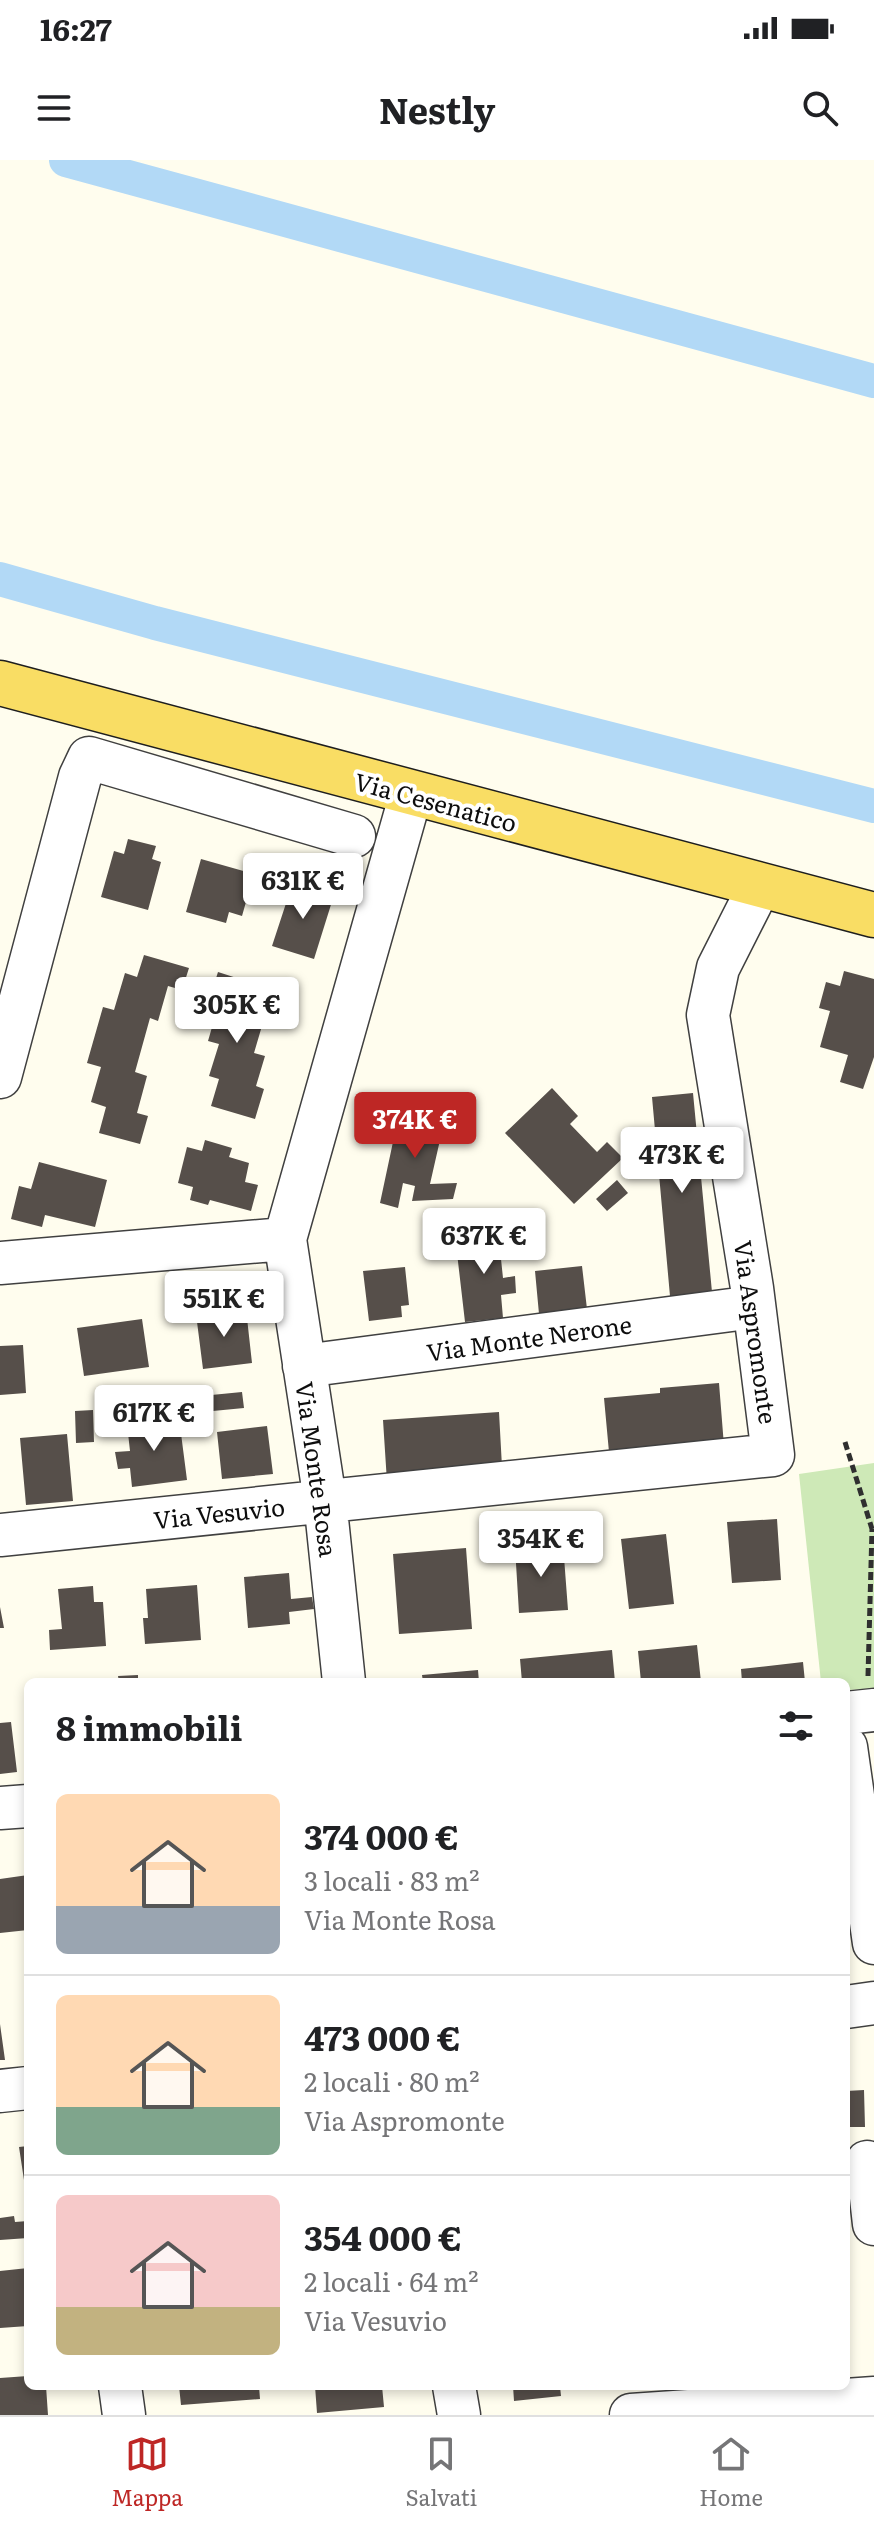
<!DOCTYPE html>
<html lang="it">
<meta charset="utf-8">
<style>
body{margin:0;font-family:Literata,serif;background:#f6f6f6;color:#202124;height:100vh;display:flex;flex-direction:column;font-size:30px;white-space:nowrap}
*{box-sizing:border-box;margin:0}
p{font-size:26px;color:#757577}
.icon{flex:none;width:44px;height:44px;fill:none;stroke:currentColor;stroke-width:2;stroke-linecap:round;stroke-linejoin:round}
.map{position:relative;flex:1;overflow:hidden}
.panel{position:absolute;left:24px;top:1518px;width:826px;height:712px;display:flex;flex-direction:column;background:#fff;border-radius:12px;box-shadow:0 4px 12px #0003}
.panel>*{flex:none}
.price{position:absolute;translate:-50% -68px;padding:0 18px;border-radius:8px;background:#fff;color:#222;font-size:26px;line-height:52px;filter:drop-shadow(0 2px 4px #0008)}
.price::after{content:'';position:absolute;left:50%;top:48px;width:24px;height:18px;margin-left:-12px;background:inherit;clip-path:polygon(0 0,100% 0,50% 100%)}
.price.active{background:#be2725;color:#fff}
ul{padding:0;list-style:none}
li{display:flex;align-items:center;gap:24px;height:200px;padding:0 32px}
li+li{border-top:2px solid #e0e0e0}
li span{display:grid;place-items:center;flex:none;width:224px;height:160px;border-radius:12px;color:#555}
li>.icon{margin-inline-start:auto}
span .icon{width:96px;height:96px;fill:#fffc;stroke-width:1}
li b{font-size:34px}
h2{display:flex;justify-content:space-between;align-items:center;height:96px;padding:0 32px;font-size:34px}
.status{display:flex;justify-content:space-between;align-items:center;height:56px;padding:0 40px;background:#fff;direction:ltr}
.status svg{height:22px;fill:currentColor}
header{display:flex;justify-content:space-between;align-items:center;height:104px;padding:0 32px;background:#fff;font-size:36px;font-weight:700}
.menu{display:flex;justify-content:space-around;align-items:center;height:112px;border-top:2px solid #e0e0e0;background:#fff;font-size:22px;color:#757577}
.menu a{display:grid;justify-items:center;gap:4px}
.menu .active{color:#be2725}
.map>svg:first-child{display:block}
.green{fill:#cee9b7}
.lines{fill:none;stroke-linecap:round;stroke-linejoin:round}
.canal{stroke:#b2d9f6;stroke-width:34}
.building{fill:#564f4a}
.minor-casing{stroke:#404040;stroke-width:45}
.major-casing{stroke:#1e1e1e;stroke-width:47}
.path{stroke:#2f2f2f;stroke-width:5;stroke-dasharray:8 4;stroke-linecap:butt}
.minor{stroke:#fff;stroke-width:42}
.major{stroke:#f9dd64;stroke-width:44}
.labels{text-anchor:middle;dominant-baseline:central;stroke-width:8;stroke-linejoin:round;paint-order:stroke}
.street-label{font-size:24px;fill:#0d0d0d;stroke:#fff}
</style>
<div class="status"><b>16:27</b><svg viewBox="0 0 49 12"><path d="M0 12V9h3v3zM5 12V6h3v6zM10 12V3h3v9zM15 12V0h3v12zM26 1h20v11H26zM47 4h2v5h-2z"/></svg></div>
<header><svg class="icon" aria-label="menu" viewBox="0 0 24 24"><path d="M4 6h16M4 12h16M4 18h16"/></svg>Nestly<svg class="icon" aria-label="search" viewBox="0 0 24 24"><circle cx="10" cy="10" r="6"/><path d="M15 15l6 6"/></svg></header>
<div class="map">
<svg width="874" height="2255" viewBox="0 0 874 2255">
<rect width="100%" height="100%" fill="#fffdee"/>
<!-- green -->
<path class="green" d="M 874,1303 L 874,1529 L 846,1530 L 846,1522 L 821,1522 L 799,1314 Z"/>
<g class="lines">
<!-- canal -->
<path class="canal" d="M 66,0 L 874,221
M 0,419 L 155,463 L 874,646"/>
</g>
<!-- building -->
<path class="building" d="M 128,679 L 156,686 L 152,699 L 161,702 L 148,750 L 101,737 L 114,691 L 124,694 Z
M 201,699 L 254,714 L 242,756 L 229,752 L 226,763 L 186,752 Z
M 293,722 L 334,735 L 314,799 L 272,786 Z
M 144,795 L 189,808 L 182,830 L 168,826 L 158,861 L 150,858 L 135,912 L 147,916 L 137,953 L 148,956 L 140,984 L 99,973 L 106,947 L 91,942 L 101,907 L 87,903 L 103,847 L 114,850 L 125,813 L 137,817 Z
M 844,811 L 874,819 L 874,897 L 863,929 L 840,922 L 848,895 L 820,887 L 830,851 L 819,848 L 826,822 L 840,826 Z
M 218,812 L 265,827 L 256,857 L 264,859 L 254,893 L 265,896 L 256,926 L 264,929 L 255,959 L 211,946 L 219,919 L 209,916 L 219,884 L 208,881 L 219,843 L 209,840 Z
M 552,928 L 578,956 L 570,964 L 597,992 L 607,982 L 623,998 L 574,1044 L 505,973 Z
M 693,933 L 712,1132 L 670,1136 L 652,937 Z
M 400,949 L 445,958 L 430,1024 L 457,1023 L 453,1039 L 412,1041 L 415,1026 L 403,1023 L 398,1048 L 380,1043 Z
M 205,980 L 232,988 L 229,997 L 249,1003 L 245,1022 L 258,1025 L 251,1051 L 210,1040 L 208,1045 L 190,1040 L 193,1027 L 178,1023 L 187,987 L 202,991 Z
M 39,1002 L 107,1020 L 95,1067 L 45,1055 L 42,1067 L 11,1059 L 19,1026 L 31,1029 Z
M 617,1020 L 628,1033 L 607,1051 L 596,1039 Z
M 497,1061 L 503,1118 L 515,1116 L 516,1133 L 501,1135 L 503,1158 L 465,1162 L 457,1093 L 476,1092 L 473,1063 Z
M 582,1106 L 587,1149 L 539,1154 L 535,1111 Z
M 405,1107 L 409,1145 L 401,1146 L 402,1157 L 369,1161 L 363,1111 Z
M 246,1149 L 252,1203 L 203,1209 L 196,1154 Z
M 142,1159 L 149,1207 L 84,1216 L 77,1168 Z
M 23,1185 L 26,1233 L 0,1235 L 0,1186 Z
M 719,1223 L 724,1286 L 610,1303 L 604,1238 L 660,1233 L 660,1228 Z
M 242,1232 L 244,1248 L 192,1253 L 191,1237 Z
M 93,1250 L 94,1282 L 76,1283 L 75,1251 Z
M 499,1252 L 502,1307 L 387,1322 L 383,1260 Z
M 179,1258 L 187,1320 L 132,1327 L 130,1308 L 118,1309 L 115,1292 L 130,1291 L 127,1264 Z
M 267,1266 L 273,1314 L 222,1319 L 217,1272 Z
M 67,1274 L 73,1341 L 26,1345 L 20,1278 Z
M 777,1359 L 781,1420 L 732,1423 L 727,1362 Z
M 666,1374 L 674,1444 L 629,1449 L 621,1379 Z
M 563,1384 L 568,1450 L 519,1453 L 515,1387 Z
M 466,1388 L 472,1469 L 399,1474 L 393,1394 Z
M 289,1413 L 291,1439 L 312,1437 L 314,1449 L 289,1452 L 290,1464 L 248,1468 L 244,1417 Z
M 197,1425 L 201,1480 L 145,1484 L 143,1458 L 148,1458 L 146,1429 Z
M 93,1426 L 94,1442 L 103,1442 L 106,1486 L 50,1490 L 49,1470 L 62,1469 L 58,1429 Z
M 0,1447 L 4,1468 L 0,1468 Z
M 697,1485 L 701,1522 L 641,1522 L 638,1491 Z
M 612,1490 L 615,1522 L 522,1522 L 520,1499 Z
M 803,1502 L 805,1522 L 742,1522 L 741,1509 Z
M 478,1510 L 479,1522 L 423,1522 L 422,1515 Z
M 138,1515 L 138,1522 L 119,1522 L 118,1516 Z
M 11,1562 L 17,1612 L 0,1614 L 0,1563 Z
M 28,1715 L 28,1770 L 0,1773 L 0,1719 Z
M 846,1764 L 849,1764 L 850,1795 L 847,1808 Z
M 0,1864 L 5,1900 L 0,1900 Z
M 864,1930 L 865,1967 L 846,1967 L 846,1931 Z
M 28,1986 L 28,2019 L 24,2020 L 19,1987 Z
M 14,2056 L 15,2062 L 28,2061 L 28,2078 L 0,2080 L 0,2058 Z
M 28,2108 L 28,2166 L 0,2168 L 0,2111 Z
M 28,2216 L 28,2226 L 46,2226 L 48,2255 L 0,2255 L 0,2218 Z
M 179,2226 L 259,2226 L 260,2239 L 181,2245 Z
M 315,2226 L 382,2226 L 384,2247 L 317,2253 Z
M 513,2226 L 560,2226 L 561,2236 L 514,2241 Z
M 607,2226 L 635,2226 L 635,2228 L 607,2230 Z"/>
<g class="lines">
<!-- minor casing -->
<g class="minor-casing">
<path id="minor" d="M 0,917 L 80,617 L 89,598 L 354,676
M 0,1103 L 285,1079
M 304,1206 L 754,1147
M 0,1375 L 773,1295 L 752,1128 L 708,855 L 718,808 L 759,727
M 344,1522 L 325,1340 L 285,1079 L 411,634
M 846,1553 L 874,1550
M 846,1587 L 874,1783
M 0,1648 L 28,1646
M 846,1847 L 874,1843
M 0,1931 L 28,1928
M 867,2002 L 874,2064
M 120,2226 L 124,2255
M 454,2226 L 459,2255
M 631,2255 L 874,2238"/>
</g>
<!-- major casing -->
<g class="major-casing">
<path id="major" d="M 0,523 L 874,755"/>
</g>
<!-- path -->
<path class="path" d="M 845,1282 L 872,1369
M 868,1516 L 872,1369"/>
<!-- minor -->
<use href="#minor" class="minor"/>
<!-- major -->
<use href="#major" class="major"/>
</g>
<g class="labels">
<!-- street labels -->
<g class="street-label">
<text transform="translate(436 641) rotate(15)">Via Cesenatico</text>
<text transform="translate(757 1172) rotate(82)">Via Aspromonte</text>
<text transform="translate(529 1177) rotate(-8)">Via Monte Nerone</text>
<text transform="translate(318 1309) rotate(82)">Via Monte Rosa</text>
<text transform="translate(219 1352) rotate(-6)">Via Vesuvio</text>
</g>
</g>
</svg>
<b class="price" style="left:303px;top:761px">631K €</b>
<b class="price" style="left:237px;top:885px">305K €</b>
<b class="price active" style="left:415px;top:1000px">374K €</b>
<b class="price" style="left:682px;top:1035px">473K €</b>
<b class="price" style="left:484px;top:1116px">637K €</b>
<b class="price" style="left:224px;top:1179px">551K €</b>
<b class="price" style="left:154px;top:1293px">617K €</b>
<b class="price" style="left:541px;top:1419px">354K €</b>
<section class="panel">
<h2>8 immobili<svg class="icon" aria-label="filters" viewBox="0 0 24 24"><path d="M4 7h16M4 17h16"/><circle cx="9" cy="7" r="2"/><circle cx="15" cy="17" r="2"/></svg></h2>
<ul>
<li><span style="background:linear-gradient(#ffd9b3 70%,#9aa5b1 0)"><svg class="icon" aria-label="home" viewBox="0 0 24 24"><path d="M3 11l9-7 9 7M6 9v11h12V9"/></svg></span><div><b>374 000 €</b><p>3 locali · 83 m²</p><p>Via Monte Rosa</p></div></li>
<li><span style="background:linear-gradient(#ffd9b3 70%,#7fa58c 0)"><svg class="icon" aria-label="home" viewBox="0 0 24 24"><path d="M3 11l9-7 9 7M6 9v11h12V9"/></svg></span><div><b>473 000 €</b><p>2 locali · 80 m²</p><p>Via Aspromonte</p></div></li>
<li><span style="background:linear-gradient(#f6c9c9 70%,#c2b280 0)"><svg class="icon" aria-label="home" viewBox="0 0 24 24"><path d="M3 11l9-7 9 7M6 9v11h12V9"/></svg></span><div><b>354 000 €</b><p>2 locali · 64 m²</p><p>Via Vesuvio</p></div></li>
</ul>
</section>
</div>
<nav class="menu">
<a class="active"><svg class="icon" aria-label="map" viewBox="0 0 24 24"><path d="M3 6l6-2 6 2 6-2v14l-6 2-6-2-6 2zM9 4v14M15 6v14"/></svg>Mappa</a>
<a><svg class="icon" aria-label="saved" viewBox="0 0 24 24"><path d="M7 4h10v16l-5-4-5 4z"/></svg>Salvati</a>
<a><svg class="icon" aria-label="home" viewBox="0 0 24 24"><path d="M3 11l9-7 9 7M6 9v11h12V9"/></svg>Home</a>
</nav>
